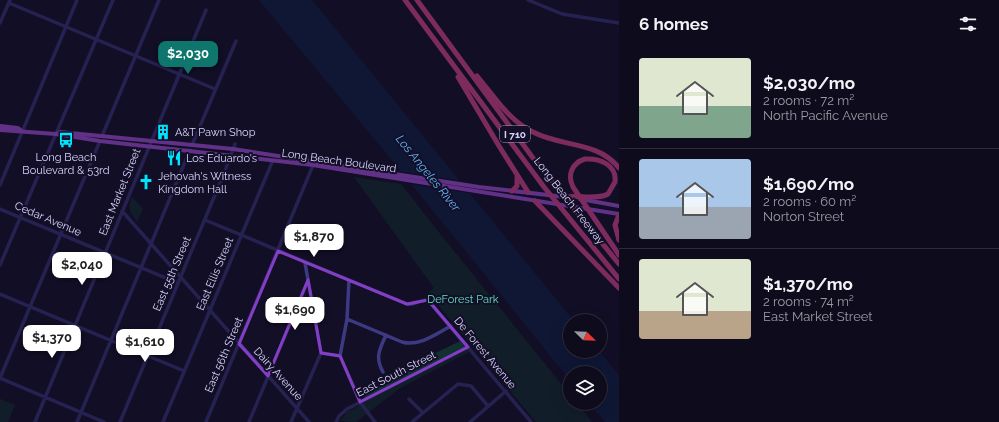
<!DOCTYPE html>
<meta charset="utf-8">
<style>
body{margin:0;font-family:Raleway,sans-serif;background:#171425;color:#f1f3f6;height:100vh;display:flex;flex-direction:column;font-size:15px;white-space:nowrap}
*{box-sizing:border-box;margin:0}
p{font-size:13px;color:#9b9ba3}
.icon{flex:none;width:22px;height:22px;fill:none;stroke:currentColor;stroke-width:2;stroke-linecap:round;stroke-linejoin:round}
.map{position:relative;flex:1;overflow:hidden}
.panel{display:flex;flex-direction:column;background:#0e0b1c;width:380px}
.panel>*{flex:none}
.needle{width:26px;rotate:113deg}
.tools{position:absolute;left:563px;top:314px;display:grid;gap:8px}
.tools a{display:grid;place-items:center;width:44px;height:44px;border-radius:50%;background:#0e0b1c;box-shadow:0 4px 16px #0002,0 0 0 1px #2e2b3b;font-size:20px}
.price{position:absolute;translate:-50% -34px;padding:0 9px;border-radius:8px;background:#fff;color:#222;font-size:13px;line-height:26px;filter:drop-shadow(0 1px 2px #0008)}
.price::after{content:'';position:absolute;left:50%;top:24px;width:12px;height:9px;margin-left:-6px;background:inherit;clip-path:polygon(0 0,100% 0,50% 100%)}
.price.selected{background:#0f766e;color:#fff}
ul{padding:0;list-style:none}
li{display:flex;align-items:center;gap:12px;height:100px;padding:0 20px}
li+li{border-top:1px solid #2e2b3b}
li span{display:grid;place-items:center;flex:none;width:112px;height:80px;border-radius:4px;color:#555}
li>.icon{margin-inline-start:auto}
span .icon{width:48px;height:48px;fill:#fffc;stroke-width:1}
li b{font-size:17px}
h2{display:flex;justify-content:space-between;align-items:center;height:48px;padding:0 20px;font-size:17px}
main{display:flex;flex:1;min-height:0}
.map>svg:first-child{display:block}
.green{fill:#12302f}
.water{fill:#0c2248}
.pier{fill:#130f26}
.lines{fill:none;stroke-linecap:round;stroke-linejoin:round}
.minor{stroke:#3d3a85;stroke-width:3.5}
.major{stroke:#c25bff;stroke-width:4}
.highway{stroke:#ff4fa3;stroke-width:5}
.marked{fill:none;stroke:#843dc5;stroke-width:3;stroke-linejoin:round}
.labels{text-anchor:middle;dominant-baseline:central;stroke-width:4;stroke-linejoin:round;paint-order:stroke}
.shield{fill:#130f26;stroke:#9e99be;stroke-width:1}
.shield-label{font-size:10px;font-weight:bold;fill:#d9d4ff}
.poi-label{font-size:11px;fill:#d9d4ff;stroke:#130f26;text-anchor:start}
.street-label{font-size:11px;fill:#d9d4ff;stroke:#130f26}
.park-label{font-size:11px;fill:#5fe0c0;stroke:#130f26}
.water-label{font-size:12px;font-style:italic;fill:#62b6ff;stroke:#130f26}
</style>
<main>
<div class="map">
<svg width="619" height="422" viewBox="0 0 619 422">
<rect width="100%" height="100%" fill="#130f26"/>
<!-- green -->
<path class="green" d="M 354,177 L 401,184 L 433,225 L 570,395 L 570,403 L 577,403 L 592,422 L 536,422 L 428,293 L 434,288 Z
M 132,197 L 143,209 L 137,222 C 130,212 127,208 132,197 Z
M 460,341 L 469,352 L 400,388 L 356,422 L 340,421 L 347,412 L 359,406 C 366,384 437,353 460,341 Z
M 0,399 L 15,405 L 8,422 L 0,422 Z"/>
<!-- water -->
<path class="water" d="M 259,0 L 312,0 L 574,321 L 570,321 L 570,351 L 599,351 L 619,376 L 619,422 L 605,422 L 589,403 L 600,403 L 600,373 L 570,373 L 570,380 L 396,165 Z"/>
<!-- pier -->
<path class="pier" d="M 398,171 L 463,181 L 473,194 L 408,184 Z"/>
<g class="lines">
<!-- minor -->
<path class="minor" d="M 528,0 L 562,14 L 619,23
M 9,3 L 215,89
M 0,23 L 10,0
M 102,136 L 159,0
M 192,145 L 236,41
M 0,185 L 77,0
M 0,209 L 178,283
M 122,211 L 309,422
M 205,220 L 407,304 C 415,305 420,299 428,300 L 531,422
M 0,265 L 113,0
M 349,280 L 347,319 L 340,356 L 360,402 L 375,422
M 0,294 L 184,371
M 347,319 L 402,342 C 419,347 436,334 451,326
M 321,353 L 340,356
M 383,372 C 375,358 379,350 386,335
M 0,378 L 100,141
M 0,378 L 104,422
M 409,399 L 423,413
M 35,422 L 206,10
M 77,422 L 190,150
M 120,422 L 225,171 L 235,144
M 163,422 L 273,160
M 206,422 L 314,163
M 249,422 L 308,281
M 291,422 L 321,353 L 305,263
M 336,422 L 339,416 L 347,409 L 468,347
M 412,422 L 458,384 L 471,386 L 488,406
M 470,422 L 506,391"/>
<!-- major -->
<path class="major" d="M 0,126 L 18,128 L 22,131
M 0,130 L 56,134 L 100,141 L 313,165 L 619,214
M 56,134 L 60,132 L 233,149 L 479,187 L 565,197
M 580,199 L 619,206"/>
<!-- highway -->
<path class="highway" d="M 405,0 L 544,187 L 619,279
M 417,0 L 533,158 L 619,264
M 477,76 C 493,95 509,121 533,132 C 561,147 598,141 619,168
M 458,77 L 499,146 L 528,192
M 512,191 L 517,186 L 517,177
M 566,197 C 579,195 597,200 608,194 L 615,182 C 617,165 600,158 585,159 C 572,163 567,175 573,187 L 615,249 L 619,255
M 535,201 L 619,288
M 619,215 L 615,225 L 619,240"/>
</g>
<!-- marked area -->
<path d="M0 0H619V422H0ZM 278,251 L 407,304 L 428,300 L 468,347 L 360,402 L 340,356 L 321,353 L 308,280 L 268,376 L 239,344 Z" fill="#130f26" fill-opacity=".55" fill-rule="evenodd"/>
<path class="marked" d="M 278,251 L 407,304 L 428,300 L 468,347 L 360,402 L 340,356 L 321,353 L 308,280 L 268,376 L 239,344 Z"/>
<!-- icons -->
<defs>
<g id="building-bare" transform="scale(1.2)"><path d="M-4-6H4V6H1V3H-1V6H-4ZM-2.5-4.3h1.7v1.8h-1.7ZM.8-4.3h1.7v1.8H.8ZM-2.5-1h1.7V.8h-1.7ZM.8-1h1.7V.8H.8Z" fill="#00e5ff" stroke="#130f26" stroke-width="2.5" paint-order="stroke"/></g>
<g id="bus-bare" transform="scale(1.2)"><path d="M-5-6H5V4H4V6H2V4H-2V6H-4V4H-5ZM-3.5-4V0h7V-4ZM-3.5 1.2v1.5H-2V1.2ZM2 1.2v1.5H3.5V1.2Z" fill="#00e5ff" stroke="#130f26" stroke-width="2.5" paint-order="stroke"/></g>
<g id="restaurant-bare" transform="scale(1.2)"><path d="M-5-6h1v4h1v-4h1v4h1v-4h1v5L-1.5 .5V6h-2V.5L-5-1ZM5-6V6H3V1.5H1.5Q1.5-4 5-6Z" fill="#00e5ff" stroke="#130f26" stroke-width="2.5" paint-order="stroke"/></g>
<g id="church-bare" transform="scale(1.2)"><path d="M-1.2-6h2.4v3.5h3.3v2.4h-3.3V6h-2.4V-.1h-3.3v-2.4h3.3Z" fill="#00e5ff" stroke="#130f26" stroke-width="2.5" paint-order="stroke"/></g>
</defs>
<g fill-rule="evenodd">
<use href="#building-bare" x="163" y="132"/>
<use href="#bus-bare" x="66" y="140"/>
<use href="#restaurant-bare" x="174" y="158"/>
<use href="#church-bare" x="146" y="182"/>
</g>
<g class="labels">
<!-- shield labels -->
<rect class="shield" x="500" y="126" width="30" height="16" rx="3"/>
<g class="shield-label">
<text x="515" y="134">I 710</text>
</g>
<!-- poi labels -->
<g class="poi-label">
<text x="175" y="132">A&amp;T Pawn Shop</text>
<text x="66" y="157" text-anchor="middle">Long Beach<tspan x="66" dy="13">Boulevard &amp; 53rd</tspan></text>
<text x="186" y="158">Los Eduardo's</text>
<text x="158" y="176">Jehovah's Witness<tspan x="158" dy="13">Kingdom Hall</tspan></text>
</g>
<!-- street labels -->
<g class="street-label">
<text transform="translate(339 161) rotate(8)">Long Beach Boulevard</text>
<text transform="translate(120 192) rotate(-68)">East Market Street</text>
<text transform="translate(569 201) rotate(52)">Long Beach Freeway</text>
<text transform="translate(48 219) rotate(23)">Cedar Avenue</text>
<text transform="translate(172 274) rotate(-67)">East 55th Street</text>
<text transform="translate(215 274) rotate(-67)">East Ellis Street</text>
<text transform="translate(485 353) rotate(50)">De Forest Avenue</text>
<text transform="translate(224 355) rotate(-67)">East 56th Street</text>
<text transform="translate(278 374) rotate(48)">Dairy Avenue</text>
<text transform="translate(396 374) rotate(-27)">East South Street</text>
</g>
<!-- park labels -->
<g class="park-label">
<text x="463" y="299">DeForest Park</text>
</g>
<!-- water labels -->
<g class="water-label">
<text transform="translate(428 173) rotate(51)">Los Angeles River</text>
</g>
</g>
</svg>
<div class="tools">
<a><svg class="needle" viewBox="-14 -14 28 28"><path d="M0-13l5 13h-10z" fill="#e53935"/><path d="M0 13l5-13h-10z" fill="#9b9ba3"/></svg></a>
<a><svg class="icon" aria-label="layers" viewBox="0 0 24 24"><path d="M12 4l9 5-9 5-9-5zM3 14l9 5 9-5"/></svg></a>
</div>
<b class="price selected" style="left:188px;top:75px">$2,030</b>
<b class="price" style="left:314px;top:258px">$1,870</b>
<b class="price" style="left:82px;top:286px">$2,040</b>
<b class="price" style="left:295px;top:331px">$1,690</b>
<b class="price" style="left:52px;top:359px">$1,370</b>
<b class="price" style="left:145px;top:363px">$1,610</b>
</div>
<section class="panel">
<h2>6 homes<svg class="icon" aria-label="filters" viewBox="0 0 24 24"><path d="M4 7h16M4 17h16"/><circle cx="9" cy="7" r="2"/><circle cx="15" cy="17" r="2"/></svg></h2>
<ul>
<li><span style="background:linear-gradient(#dfe7d0 60%,#7fa58c 0)"><svg class="icon" aria-label="home" viewBox="0 0 24 24"><path d="M3 11l9-7 9 7M6 9v11h12V9"/></svg></span><div><b>$2,030/mo</b><p>2 rooms · 72 m²</p><p>North Pacific Avenue</p></div></li>
<li><span style="background:linear-gradient(#a9c7e8 60%,#9aa5b1 0)"><svg class="icon" aria-label="home" viewBox="0 0 24 24"><path d="M3 11l9-7 9 7M6 9v11h12V9"/></svg></span><div><b>$1,690/mo</b><p>2 rooms · 60 m²</p><p>Norton Street</p></div></li>
<li><span style="background:linear-gradient(#dfe7d0 65%,#b9a48a 0)"><svg class="icon" aria-label="home" viewBox="0 0 24 24"><path d="M3 11l9-7 9 7M6 9v11h12V9"/></svg></span><div><b>$1,370/mo</b><p>2 rooms · 74 m²</p><p>East Market Street</p></div></li>
</ul>
</section>
</main>
